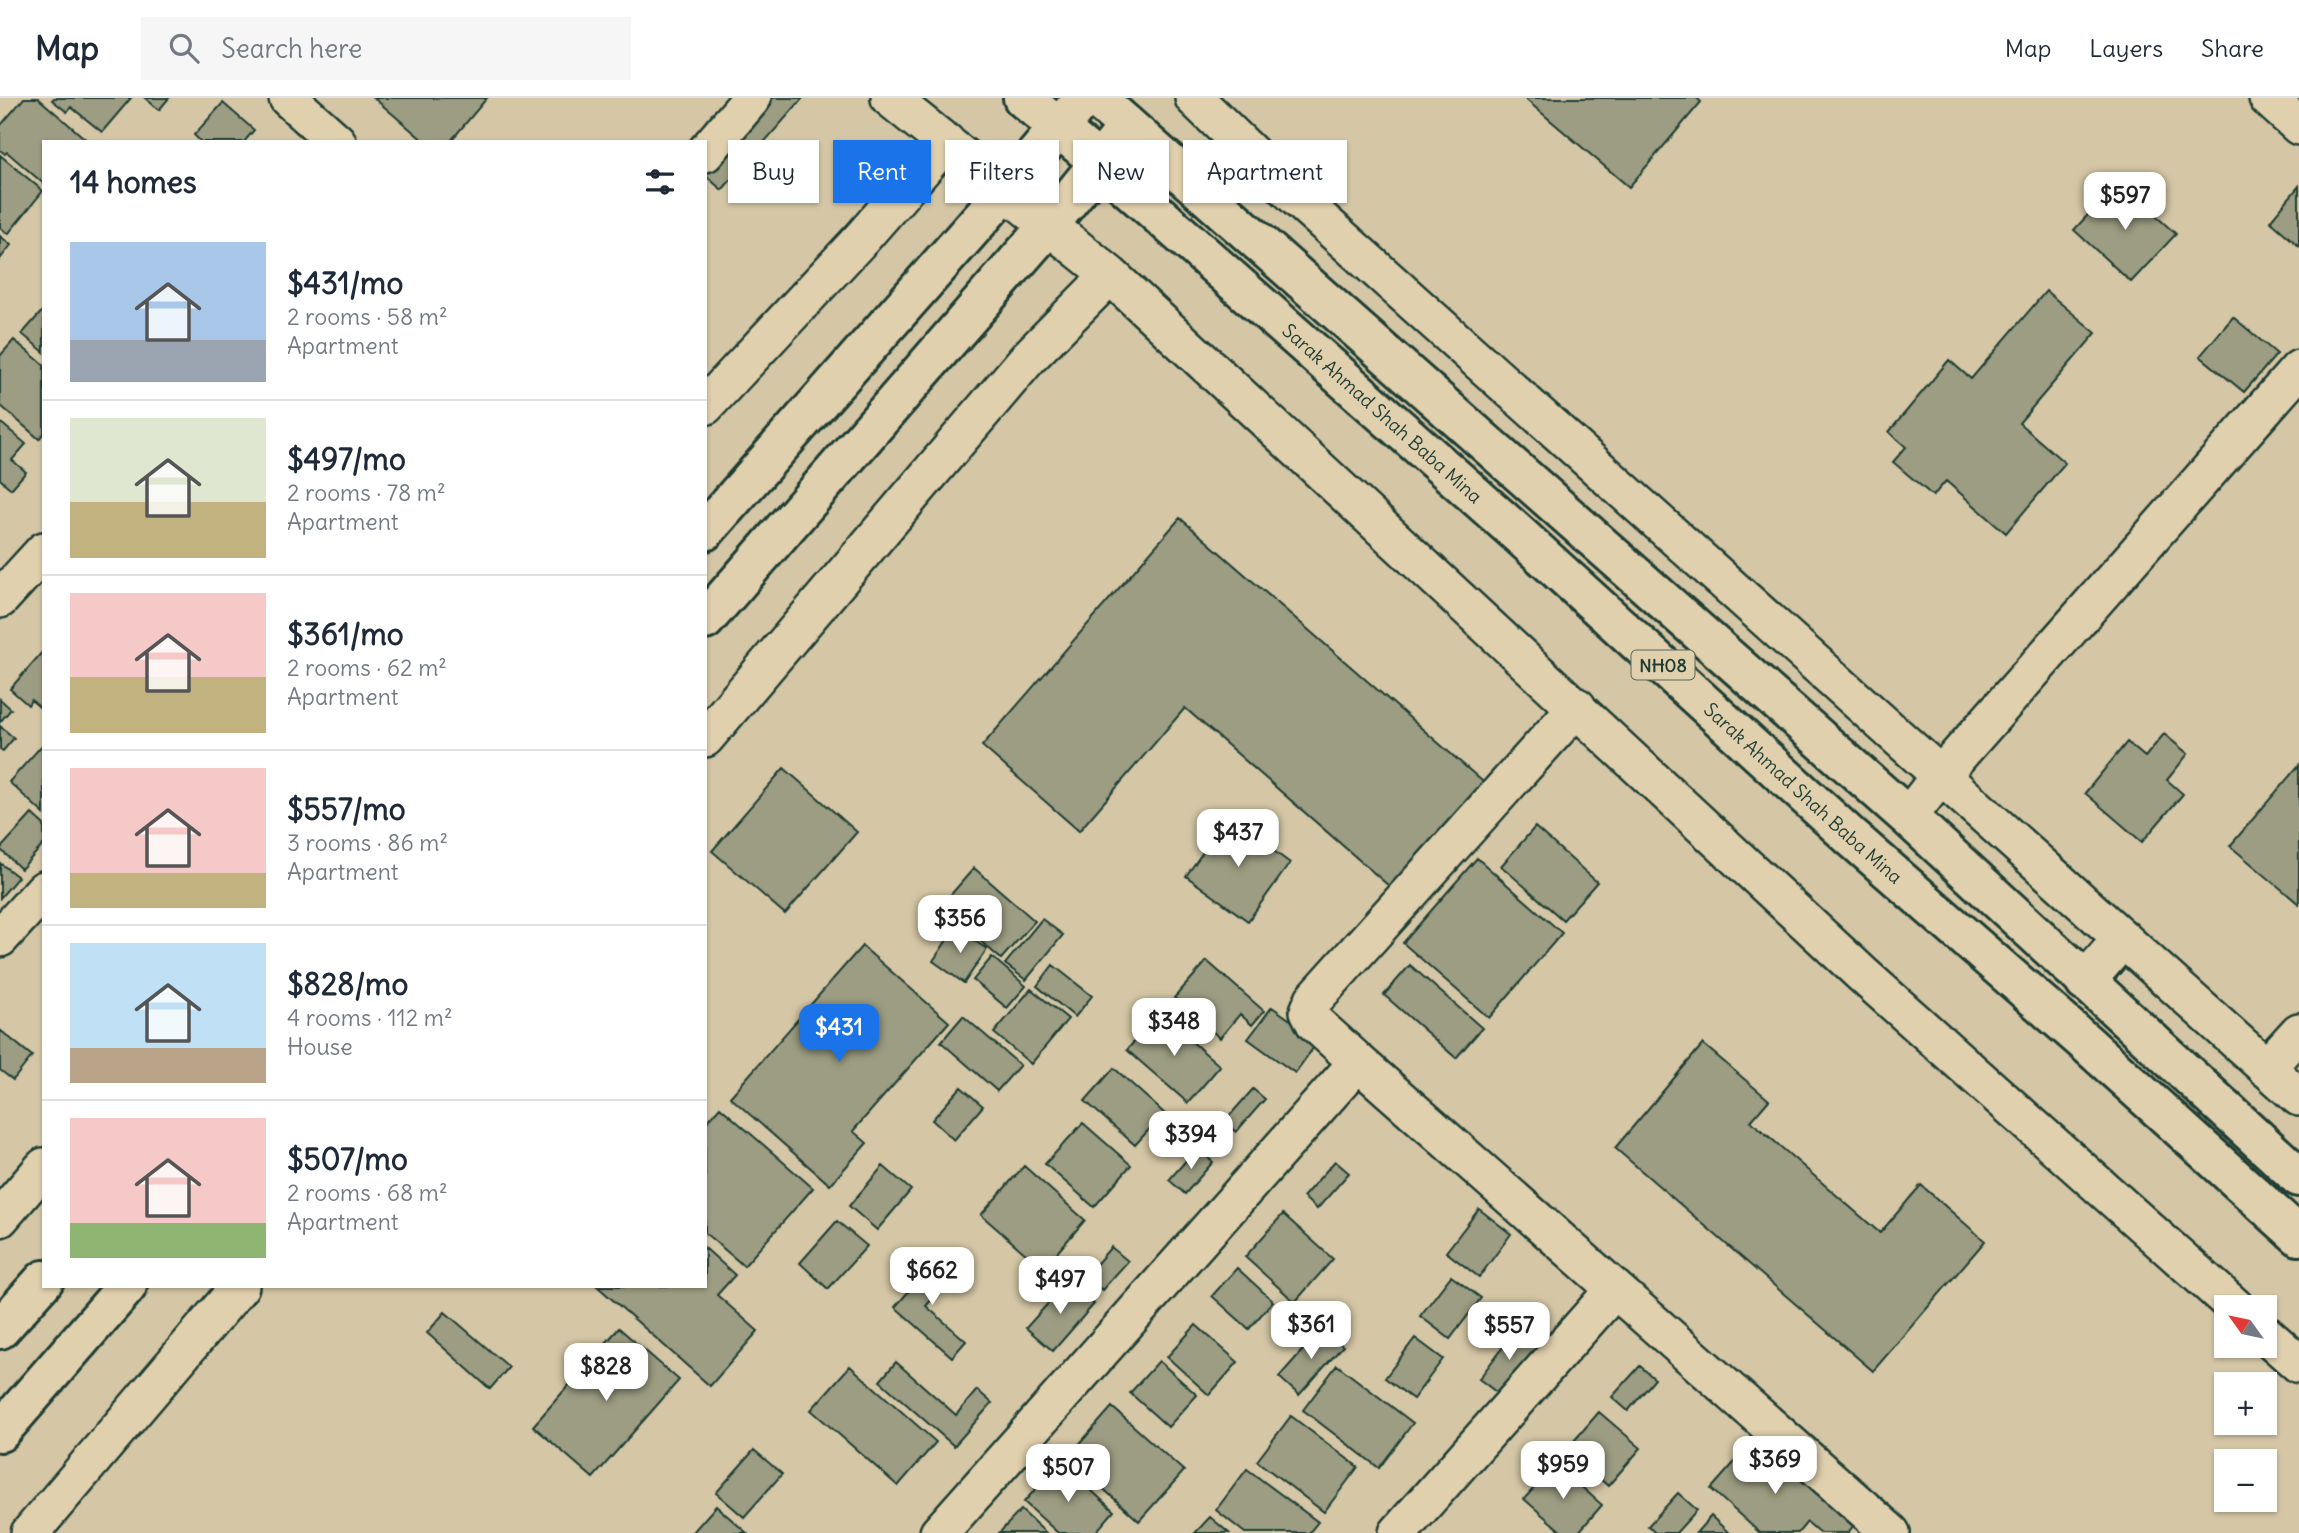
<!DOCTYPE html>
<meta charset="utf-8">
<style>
body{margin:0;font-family:Delius,sans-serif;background:#f6f6f7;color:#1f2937;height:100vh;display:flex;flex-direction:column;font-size:26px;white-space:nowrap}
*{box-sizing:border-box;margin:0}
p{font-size:23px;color:#747a83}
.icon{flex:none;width:38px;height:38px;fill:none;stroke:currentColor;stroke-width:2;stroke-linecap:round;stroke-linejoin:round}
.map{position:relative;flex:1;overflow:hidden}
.details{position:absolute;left:42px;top:42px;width:665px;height:1148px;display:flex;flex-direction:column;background:#fff;border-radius:0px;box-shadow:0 2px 5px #0004}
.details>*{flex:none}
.banner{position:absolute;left:728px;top:42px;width:665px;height:63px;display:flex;gap:14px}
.needle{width:46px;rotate:303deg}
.buttons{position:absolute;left:2214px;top:1197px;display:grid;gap:14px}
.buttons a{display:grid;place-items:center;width:63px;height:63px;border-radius:0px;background:#fff;box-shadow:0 2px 5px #0004;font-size:35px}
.price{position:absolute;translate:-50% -60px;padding:0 16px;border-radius:14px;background:#fff;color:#222;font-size:23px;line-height:46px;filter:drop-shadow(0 2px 4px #0008)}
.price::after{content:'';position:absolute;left:50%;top:42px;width:21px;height:16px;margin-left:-10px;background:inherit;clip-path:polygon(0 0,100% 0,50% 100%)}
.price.current{background:#1a73e8;color:#fff}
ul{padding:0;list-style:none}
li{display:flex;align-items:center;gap:21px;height:175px;padding:0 28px}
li+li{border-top:2px solid #e0e1e3}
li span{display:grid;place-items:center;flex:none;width:196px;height:140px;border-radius:0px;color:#555}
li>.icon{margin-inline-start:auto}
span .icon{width:84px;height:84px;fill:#fffc;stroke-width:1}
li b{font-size:30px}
h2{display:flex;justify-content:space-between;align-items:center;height:84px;padding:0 28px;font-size:30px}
.pill{padding:0 24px;border-radius:0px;background:#fff;box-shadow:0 2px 5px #0004;font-size:24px;line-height:63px}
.pill.current{background:#1a73e8;color:#fff}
header{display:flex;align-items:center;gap:42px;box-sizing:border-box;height:98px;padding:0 35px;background:#fff;border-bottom:2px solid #e0e1e3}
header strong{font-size:33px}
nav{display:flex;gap:38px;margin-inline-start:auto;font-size:24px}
.search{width:490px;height:63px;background:#f6f6f7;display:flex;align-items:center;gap:18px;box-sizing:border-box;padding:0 24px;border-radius:0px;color:#747a83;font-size:26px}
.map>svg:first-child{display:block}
.building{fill:#9c9d82;stroke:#1f3d34;stroke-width:2}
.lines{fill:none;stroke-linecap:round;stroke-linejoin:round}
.minor-casing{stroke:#1f3d34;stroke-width:42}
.major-casing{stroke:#1f3d34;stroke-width:44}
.highway-casing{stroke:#1f3d34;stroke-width:44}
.minor{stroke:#e1d0ad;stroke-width:37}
.major{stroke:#e1d0ad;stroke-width:38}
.highway{stroke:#e1d0ad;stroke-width:38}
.labels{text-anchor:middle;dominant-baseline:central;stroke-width:6;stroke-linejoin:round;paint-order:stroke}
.shield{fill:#e1d0ad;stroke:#596958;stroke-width:2}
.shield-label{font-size:18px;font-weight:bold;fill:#1f3d34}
.street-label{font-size:19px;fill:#1f3d34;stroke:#e1d0ad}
</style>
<header>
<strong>Map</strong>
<div class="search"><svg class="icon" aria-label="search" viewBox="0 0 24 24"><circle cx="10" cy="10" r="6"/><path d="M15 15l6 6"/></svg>Search here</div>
<nav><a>Map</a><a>Layers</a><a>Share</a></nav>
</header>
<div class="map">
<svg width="2299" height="1435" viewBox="0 0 2299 1435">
<rect width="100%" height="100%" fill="#d5c7a6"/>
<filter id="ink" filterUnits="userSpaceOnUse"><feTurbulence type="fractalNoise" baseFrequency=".0143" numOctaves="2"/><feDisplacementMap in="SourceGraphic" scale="14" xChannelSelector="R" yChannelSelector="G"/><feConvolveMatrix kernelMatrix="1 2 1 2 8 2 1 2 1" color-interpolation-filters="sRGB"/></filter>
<g filter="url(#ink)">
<!-- building -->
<path class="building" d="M 24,0 L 38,0 L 89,44 L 44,44 L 44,86 L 7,54 L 5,56 L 0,52 L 0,28 Z
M 54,0 L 131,0 L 102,34 L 71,9 L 67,14 L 52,2 Z
M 145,0 L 169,0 L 159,12 Z
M 374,0 L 487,0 L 450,44 L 425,44 Z
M 768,0 L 803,0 L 722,92 L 705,77 L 705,71 Z
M 1524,0 L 1697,0 L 1701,4 L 1629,89 Z
M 223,5 L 254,32 L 244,44 L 201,44 L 194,37 Z
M 0,57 L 43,93 L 8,136 L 0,129 Z
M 2118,84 L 2176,136 L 2131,184 L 2074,132 Z
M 2299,88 L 2299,148 L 2270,123 Z
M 0,138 L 11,147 L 0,161 Z
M 2046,193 L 2096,235 L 2019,325 L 2065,365 L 2006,435 L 1946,383 L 1933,398 L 1893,364 L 1906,349 L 1889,334 L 1949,262 L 1971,281 Z
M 44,211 L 44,254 L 22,236 Z
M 2233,219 L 2277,256 L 2244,294 L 2200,258 Z
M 14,242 L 44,267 L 44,335 L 39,341 L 0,307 L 0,258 Z
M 0,324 L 26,346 L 12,362 L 26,374 L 11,391 L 0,381 Z
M 1180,420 L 1489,689 L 1397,795 L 1185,610 L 1079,733 L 982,648 Z
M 44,552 L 44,613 L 31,602 L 28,607 L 10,591 Z
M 0,601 L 11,611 L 0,624 Z
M 0,628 L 14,640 L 3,653 L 0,651 Z
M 2164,636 L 2188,656 L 2167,682 L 2183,696 L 2142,744 L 2085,695 L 2127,644 L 2145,659 Z
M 44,645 L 44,716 L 9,684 Z
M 2299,667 L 2299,806 L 2230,748 Z
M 784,670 L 857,734 L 785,816 L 712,753 Z
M 32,716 L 44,727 L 44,746 L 21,771 L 0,751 Z
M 1228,719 L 1290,765 L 1248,823 L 1186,778 Z
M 1535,729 L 1597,784 L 1563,822 L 1501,768 Z
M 1477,760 L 1562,835 L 1489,920 L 1403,845 Z
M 0,765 L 18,779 L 0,800 Z
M 974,770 L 1035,823 L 1001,861 L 941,808 Z
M 1042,821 L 1063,837 L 1026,882 L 1005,866 Z
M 955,830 L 987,851 L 964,885 L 933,863 Z
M 862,848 L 949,924 L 853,1033 L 867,1045 L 830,1087 L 730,999 Z
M 992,859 L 1026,888 L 1007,910 L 973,882 Z
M 1207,863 L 1264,913 L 1252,927 L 1240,916 L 1220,940 L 1174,900 Z
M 1053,867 L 1092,898 L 1075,919 L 1037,888 Z
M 1410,867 L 1482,930 L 1456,960 L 1384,897 Z
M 1031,891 L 1068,921 L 1031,966 L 994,935 Z
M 1272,909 L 1319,942 L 1295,975 L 1248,941 Z
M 1159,915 L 1220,968 L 1188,1005 L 1127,952 Z
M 963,918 L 1020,967 L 997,993 L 941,944 Z
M 0,932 L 32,958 L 13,982 L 0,972 Z
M 1703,946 L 1769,1002 L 1751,1023 L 1880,1135 L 1921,1087 L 1985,1143 L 1873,1273 L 1615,1050 Z
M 1114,970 L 1164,1015 L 1135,1047 L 1085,1003 Z
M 961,989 L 983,1008 L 954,1042 L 932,1022 Z
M 1253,991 L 1265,1001 L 1236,1034 L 1224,1024 Z
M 720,1009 L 813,1090 L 744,1168 L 705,1135 L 705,1026 Z
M 1083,1025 L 1131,1067 L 1094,1109 L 1045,1066 Z
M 1197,1050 L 1213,1064 L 1185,1096 L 1169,1082 Z
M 1335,1063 L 1349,1075 L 1317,1111 L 1303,1099 Z
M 883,1068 L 911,1092 L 877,1132 L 849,1108 Z
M 1024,1068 L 1085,1122 L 1043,1171 L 981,1117 Z
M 1479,1111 L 1511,1136 L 1479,1179 L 1446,1154 Z
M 1283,1116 L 1333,1161 L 1295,1204 L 1245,1159 Z
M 837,1123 L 867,1148 L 828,1191 L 800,1165 Z
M 1111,1149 L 1128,1163 L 1102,1192 L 1086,1178 Z
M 705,1150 L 735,1177 L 717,1197 L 758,1233 L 710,1288 L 597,1188 L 705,1188 Z
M 940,1158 L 957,1173 L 926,1208 L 966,1243 L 952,1259 L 895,1209 Z
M 1237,1170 L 1273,1203 L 1249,1231 L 1212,1198 Z
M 1451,1178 L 1481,1200 L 1450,1241 L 1420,1218 Z
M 1068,1183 L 1094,1206 L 1053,1253 L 1026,1230 Z
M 445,1214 L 509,1269 L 490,1291 L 427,1235 Z
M 1196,1227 L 1238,1264 L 1209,1297 L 1167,1259 Z
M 619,1230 L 679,1282 L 593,1380 L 533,1328 Z
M 1322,1230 L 1343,1248 L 1299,1297 L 1279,1279 Z
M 1517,1230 L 1538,1247 L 1500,1297 L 1479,1281 Z
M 1415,1240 L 1443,1261 L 1413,1301 L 1385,1280 Z
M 1159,1263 L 1197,1297 L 1168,1329 L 1130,1295 Z
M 896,1264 L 956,1317 L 977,1292 L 992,1305 L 954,1348 L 880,1283 Z
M 1337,1267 L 1413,1325 L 1379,1370 L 1303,1312 Z
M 850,1268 L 936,1344 L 898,1388 L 811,1312 Z
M 1640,1268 L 1655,1281 L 1628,1313 L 1612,1299 Z
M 1112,1309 L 1184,1373 L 1139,1423 L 1068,1359 Z
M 1599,1314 L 1641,1350 L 1608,1388 L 1567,1351 Z
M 1291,1318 L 1358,1369 L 1324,1414 L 1257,1363 Z
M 1755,1341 L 1853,1428 L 1848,1435 L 1820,1435 L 1807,1424 L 1798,1435 L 1760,1435 L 1711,1391 Z
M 754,1352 L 782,1376 L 744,1419 L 716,1395 Z
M 1060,1364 L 1114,1413 L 1095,1435 L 1058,1435 L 1024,1404 Z
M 1556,1366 L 1602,1407 L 1578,1435 L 1563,1435 L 1524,1401 Z
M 1247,1371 L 1318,1424 L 1309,1435 L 1245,1435 L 1216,1412 Z
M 1678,1395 L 1697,1412 L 1676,1435 L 1655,1435 L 1648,1428 Z
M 716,1408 L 747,1435 L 692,1435 Z
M 1021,1412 L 1046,1435 L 999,1435 Z
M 1711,1418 L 1729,1435 L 1696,1435 Z
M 1210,1419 L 1229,1435 L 1195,1435 Z"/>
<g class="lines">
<!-- minor casing -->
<g class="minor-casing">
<path id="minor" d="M 288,0 L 337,44
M 890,0 L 1110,177 L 1863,877 L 2235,1209
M 1194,0 L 1297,100 L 2299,999
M 2268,0 L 2299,28
M 705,55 L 752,0
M 705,308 L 862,140 L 946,44
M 0,501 L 44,453
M 705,640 L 1028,260 L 1110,177
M 1908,719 L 1941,677 L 2299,271
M 0,840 L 44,792
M 1358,964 L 1891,1435
M 2266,970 L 2299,934
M 0,1120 L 44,1069
M 2264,1235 L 2299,1266
M 30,1435 L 240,1188
M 939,1435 L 1358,964 L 1315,925 L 1309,913 L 1314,901 L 1577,609
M 1398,1435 L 1615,1191"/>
</g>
<!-- major casing -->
<g class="major-casing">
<path id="major" d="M 705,433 L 1006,92 L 1084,0
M 705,522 L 1049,127 L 1128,29
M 0,1231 L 44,1182
M 0,1334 L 127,1188"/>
</g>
<!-- highway casing -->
<g class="highway-casing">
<g id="highway">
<path id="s1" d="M 1023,0 L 1098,63 L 1515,433 L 1852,740 L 2086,945 L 2299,1138"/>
<path d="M 1096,0 L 1908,719 L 2299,1079"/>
<path d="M 2085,884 L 2122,841"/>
</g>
</g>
<!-- minor -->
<use href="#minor" class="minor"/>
<!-- major -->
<use href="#major" class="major"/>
<!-- highway -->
<use href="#highway" class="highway"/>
</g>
</g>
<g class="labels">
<!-- shield labels -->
<rect class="shield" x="1631.5" y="552.5" width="63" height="29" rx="5"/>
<g class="shield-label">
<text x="1663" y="567">NH08</text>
</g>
<!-- street labels -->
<g class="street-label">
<text stroke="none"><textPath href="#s1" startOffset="478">Sarak Ahmad Shah Baba Mina</textPath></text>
<text stroke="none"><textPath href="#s1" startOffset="1045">Sarak Ahmad Shah Baba Mina</textPath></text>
</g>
</g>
</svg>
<div class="buttons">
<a><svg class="needle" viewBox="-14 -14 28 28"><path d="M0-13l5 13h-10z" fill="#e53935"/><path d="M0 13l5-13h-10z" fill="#747a83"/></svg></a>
<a>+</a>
<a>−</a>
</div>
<b class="price" style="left:2125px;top:134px">$597</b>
<b class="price" style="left:1238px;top:771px">$437</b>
<b class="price" style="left:960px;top:857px">$356</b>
<b class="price" style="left:1174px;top:960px">$348</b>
<b class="price current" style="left:839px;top:966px">$431</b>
<b class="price" style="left:1191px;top:1073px">$394</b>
<b class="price" style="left:932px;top:1209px">$662</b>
<b class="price" style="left:1060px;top:1218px">$497</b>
<b class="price" style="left:1311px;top:1263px">$361</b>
<b class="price" style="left:1509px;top:1264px">$557</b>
<b class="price" style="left:606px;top:1305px">$828</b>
<b class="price" style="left:1775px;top:1398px">$369</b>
<b class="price" style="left:1563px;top:1403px">$959</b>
<b class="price" style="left:1068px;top:1406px">$507</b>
<div class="banner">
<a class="pill">Buy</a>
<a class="pill current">Rent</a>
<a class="pill">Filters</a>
<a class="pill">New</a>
<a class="pill">Apartment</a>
</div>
<section class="details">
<h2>14 homes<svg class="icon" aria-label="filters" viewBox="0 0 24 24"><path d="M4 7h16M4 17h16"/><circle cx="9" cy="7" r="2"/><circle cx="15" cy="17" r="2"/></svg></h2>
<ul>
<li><span style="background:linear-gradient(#a9c7e8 70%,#9aa5b1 0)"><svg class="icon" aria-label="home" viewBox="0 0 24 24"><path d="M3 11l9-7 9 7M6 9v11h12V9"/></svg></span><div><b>$431/mo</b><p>2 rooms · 58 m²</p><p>Apartment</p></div></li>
<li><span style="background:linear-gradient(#dfe7d0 60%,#c2b280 0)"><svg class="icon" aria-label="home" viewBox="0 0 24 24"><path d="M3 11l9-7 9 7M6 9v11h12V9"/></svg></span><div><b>$497/mo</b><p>2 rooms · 78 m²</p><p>Apartment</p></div></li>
<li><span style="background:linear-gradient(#f6c9c9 60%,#c2b280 0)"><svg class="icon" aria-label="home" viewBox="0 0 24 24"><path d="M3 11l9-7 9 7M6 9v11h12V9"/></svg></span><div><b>$361/mo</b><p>2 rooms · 62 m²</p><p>Apartment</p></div></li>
<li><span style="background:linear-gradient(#f6c9c9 75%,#c2b280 0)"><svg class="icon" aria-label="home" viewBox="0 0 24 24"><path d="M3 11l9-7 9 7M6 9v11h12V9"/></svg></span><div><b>$557/mo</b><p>3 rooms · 86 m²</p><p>Apartment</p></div></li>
<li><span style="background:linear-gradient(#bfe0f5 75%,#b9a48a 0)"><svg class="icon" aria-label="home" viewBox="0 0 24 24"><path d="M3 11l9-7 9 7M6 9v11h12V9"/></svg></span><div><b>$828/mo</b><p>4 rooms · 112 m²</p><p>House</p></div></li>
<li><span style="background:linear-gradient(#f6c9c9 75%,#8fb573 0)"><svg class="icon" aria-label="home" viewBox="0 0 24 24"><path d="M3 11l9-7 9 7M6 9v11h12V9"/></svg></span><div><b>$507/mo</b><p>2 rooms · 68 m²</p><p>Apartment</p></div></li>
</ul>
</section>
</div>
